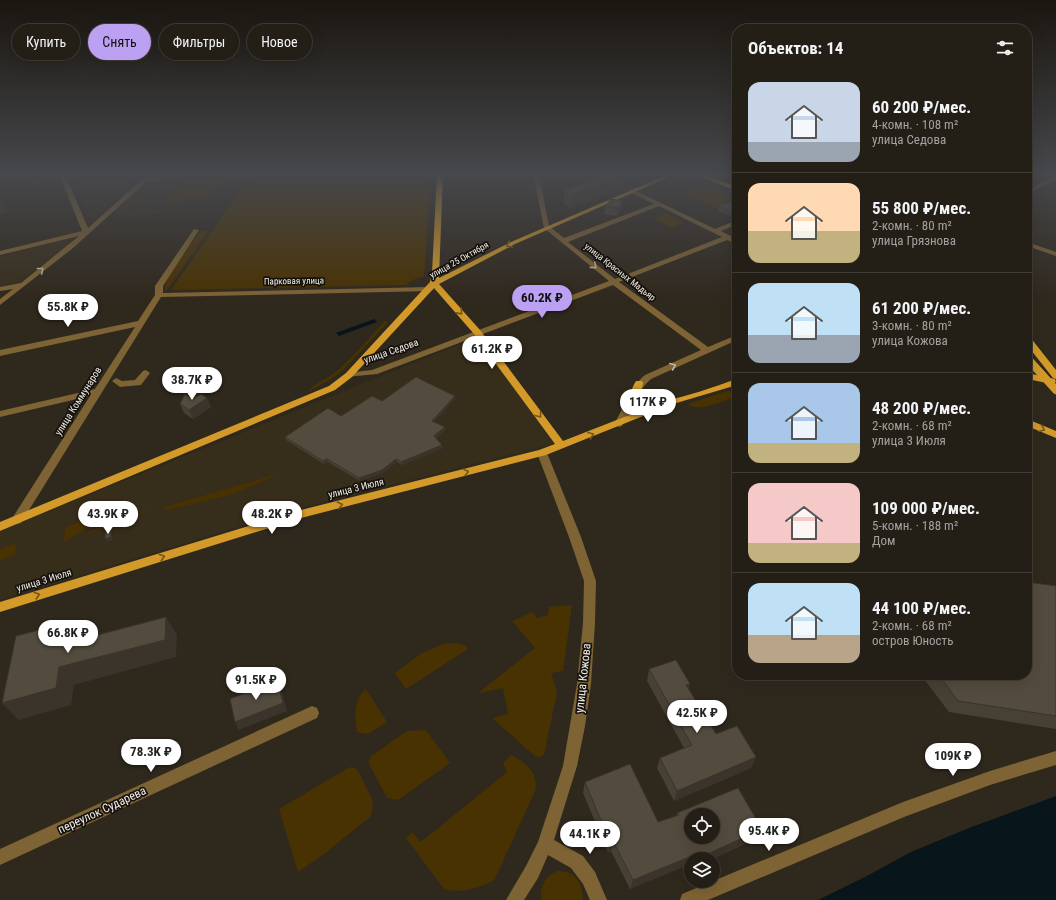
<!DOCTYPE html>
<html lang="ru">
<meta charset="utf-8">
<style>
body{margin:0;font-family:"Roboto Condensed",sans-serif;background:#2f2b23;color:#f1f3f6;height:100vh;display:flex;flex-direction:column;font-size:15px;white-space:nowrap}
*{box-sizing:border-box;margin:0}
p{font-size:13px;color:#a3a2a1}
.icon{flex:none;width:22px;height:22px;fill:none;stroke:currentColor;stroke-width:2;stroke-linecap:round;stroke-linejoin:round}
.map{position:relative;flex:1;overflow:hidden}
.sheet{position:absolute;left:732px;top:24px;width:300px;height:656px;display:flex;flex-direction:column;background:#231e16;border-radius:16px;box-shadow:0 4px 16px #0002,0 0 0 1px #403c35}
.sheet>*{flex:none}
.banner{position:absolute;left:12px;top:24px;width:380px;height:36px;display:flex;gap:8px}
.fabs{position:absolute;left:684px;top:808px;display:grid;gap:8px}
.fabs a{display:grid;place-items:center;width:36px;height:36px;border-radius:50%;background:#231e16;box-shadow:0 4px 16px #0002,0 0 0 1px #403c35;font-size:20px}
.price{position:absolute;translate:-50% -34px;padding:0 9px;border-radius:14px;background:#fff;color:#222;font-size:13px;line-height:26px;filter:drop-shadow(0 1px 2px #0008)}
.price::after{content:'';position:absolute;left:50%;top:24px;width:12px;height:9px;margin-left:-6px;background:inherit;clip-path:polygon(0 0,100% 0,50% 100%)}
.price.current{background:#bca0f2;color:#111}
ul{padding:0;list-style:none}
li{display:flex;align-items:center;gap:12px;height:100px;padding:0 16px}
li+li{border-top:1px solid #403c35}
li span{display:grid;place-items:center;flex:none;width:112px;height:80px;border-radius:12px;color:#555}
li>.icon{margin-inline-start:auto}
span .icon{width:48px;height:48px;fill:#fffc;stroke-width:1}
li b{font-size:17px}
h2{display:flex;justify-content:space-between;align-items:center;height:48px;padding:0 16px;font-size:17px}
.tag{padding:0 14px;border-radius:18px;background:#231e16;box-shadow:0 4px 16px #0002,0 0 0 1px #403c35;font-size:14px;line-height:36px}
.tag.current{background:#bca0f2;color:#111}
.map>svg:first-child{display:block}
.built{fill:#372d1b}
.green{fill:#493202}
.water{fill:#08151a}
.lines{fill:none;stroke-linecap:round;stroke-linejoin:round}
.minor{fill:#7e6334;fill-rule:evenodd}
.major{fill:#d39a29;fill-rule:evenodd}
.major-bridge{stroke:#d39a29;stroke-width:8}
.wall{fill:#474035}
.shaded-wall{fill:#3a342b}
.building{fill:#534b3e;stroke:#3a342b;fill-rule:evenodd}
.oneway{stroke:#74561a}
.oneway2{stroke:#c3b59e}
.labels{text-anchor:middle;dominant-baseline:central;stroke-width:3.5;stroke-linejoin:round;paint-order:stroke}
.far-street-label{font-size:9px;fill:#f1ece5;stroke:#15110c}
.street-label{font-size:10px;fill:#f1ece5;stroke:#15110c}
.near-street-label{font-size:12px;fill:#f1ece5;stroke:#15110c}
</style>
<div class="map">
<svg width="1056" height="900" viewBox="0 0 1056 900">
<rect width="100%" height="100%" fill="#2f281d"/>
<!-- built -->
<path class="built" d="M 71,174 L 146,174 L 100,214 L 93,218 L 92,216 L 88,217 L 82,196 Z
M 148,181 L 182,181 L 161,202 L 183,200 L 180,212 L 130,216 L 113,214 Z
M 72,238 L 70,239 L 67,246 L 20,282 L 0,287 L 0,256 Z
M 477,337 L 554,444 L 300,508 L 0,600 L 0,531 Z"/>
<!-- green -->
<path class="green" d="M 175,174 L 431,174 L 424,277 L 420,277 L 409,282 L 408,285 L 171,290 L 246,183 L 217,184 L 211,197 L 163,202 L 184,181 L 168,180 Z
M 699,187 L 711,189 L 714,188 L 735,197 L 726,201 L 729,202 L 715,208 L 682,193 Z
M 666,213 L 682,222 L 684,223 L 671,228 L 654,218 Z
M 209,230 L 167,290 L 165,291 C 164,274 189,246 199,233 L 202,231 Z
M 385,321 L 388,322 L 343,370 L 331,379 L 308,392 C 314,383 325,380 333,374 C 352,359 368,339 385,321 Z
M 727,391 L 732,391 L 735,395 L 733,398 C 722,401 697,413 688,404 Z
M 281,473 L 236,493 L 169,510 L 161,508 Z
M 161,506 L 131,519 L 83,536 L 96,529 Z
M 87,518 L 89,527 L 64,542 L 65,528 Z
M 16,543 L 15,555 L 0,560 L 0,549 Z
M 572,605 L 563,671 L 551,673 L 557,692 L 544,755 L 540,757 L 535,756 L 492,718 L 508,714 L 503,688 L 478,693 L 535,648 L 512,621 L 533,612 L 537,618 L 548,615 L 549,607 Z
M 456,643 L 465,645 L 468,649 L 406,689 L 395,673 L 422,653 L 443,644 Z
M 366,689 L 387,722 L 368,734 L 357,732 C 355,717 353,700 366,689 Z
M 426,730 L 450,763 L 398,800 L 387,798 L 368,762 L 371,756 L 407,731 Z
M 511,755 C 526,762 539,774 535,791 L 499,870 L 493,881 C 477,888 462,894 444,889 L 406,838 L 413,832 L 420,842 L 426,838 L 507,772 L 503,763 Z
M 350,767 L 357,769 L 372,799 L 373,807 L 370,817 L 324,854 L 298,872 L 279,809 Z
M 557,871 C 575,870 583,884 583,900 L 541,900 C 540,886 545,876 557,871 Z"/>
<!-- water -->
<path class="water" d="M 374,319 L 377,322 L 339,336 L 336,333 Z
M 1056,796 L 1056,900 L 818,900 L 865,877 L 911,852 L 969,828 Z"/>
<g class="lines">
<!-- minor -->
<path class="minor" d="M 59,174 L 65,174 L 88,228 L 148,174 L 154,174 L 150,178 L 157,178 L 162,174 L 168,174 L 160,181 L 146,182 L 73,248 L 0,305 L 0,299 L 13,289 L 0,291 L 0,287 L 21,283 L 79,236 L 0,255 L 0,251 L 82,231 Z
M 533,174 L 539,174 L 549,226 L 564,238 L 654,204 L 630,192 L 629,191 L 632,189 L 715,229 L 737,220 L 737,224 L 721,231 L 737,239 L 737,244 L 727,240 L 619,282 L 708,347 L 737,335 L 737,340 L 651,379 C 636,392 633,410 622,426 L 619,427 L 614,424 C 625,407 629,388 645,375 L 701,350 L 613,285 L 377,374 L 346,377 L 345,375 L 346,373 L 372,370 L 609,281 L 544,228 ZM 659,206 L 722,237 L 615,279 L 568,242 Z
M 1056,175 L 1056,179 L 1027,194 L 1027,190 Z
M 194,229 L 199,230 L 163,286 L 163,293 L 430,287 L 434,289 L 430,291 L 161,297 L 21,523 L 17,524 L 13,523 L 11,520 L 13,517 L 90,396 L 0,417 L 0,411 L 95,389 L 135,327 L 0,356 L 0,350 L 138,321 L 155,295 L 155,286 Z
M 1027,242 L 1056,252 L 1056,256 L 1027,246 Z
M 146,370 L 150,373 L 141,385 L 120,387 L 112,381 L 116,378 L 122,381 L 135,380 L 143,371 Z
M 542,450 L 547,453 L 581,537 L 596,581 L 595,623 L 591,684 L 585,726 L 577,766 L 554,840 L 583,856 L 595,872 L 607,900 L 590,900 L 583,884 L 571,868 L 548,855 L 538,878 L 524,900 L 506,900 L 526,866 L 538,842 L 563,766 L 577,684 L 583,623 L 584,581 L 569,537 L 537,453 Z
M 312,706 L 317,708 L 319,713 L 317,718 L 0,865 L 0,849 Z
M 1056,751 L 1056,765 L 990,785 L 904,817 L 708,900 L 680,900 L 682,894 L 903,802 L 990,771 Z"/>
<!-- major -->
<path class="major" d="M 437,174 L 443,174 L 439,278 L 511,242 L 669,174 L 676,174 L 515,244 L 439,284 L 480,330 L 563,441 L 650,407 L 635,403 C 629,396 631,389 636,381 L 642,381 L 643,383 L 640,397 C 652,412 720,384 737,379 L 737,385 L 673,404 L 546,455 L 301,518 L 0,612 L 0,602 L 301,510 L 539,450 L 555,444 L 474,334 L 434,288 L 352,377 L 335,390 L 0,531 L 0,522 L 329,386 L 346,373 L 430,282 L 432,273 Z
M 694,174 L 702,174 L 737,187 L 737,191 Z
M 1027,336 L 1030,337 L 1056,370 L 1056,379 L 1053,378 L 1027,345 Z
M 1027,373 L 1055,379 L 1056,382 L 1052,384 L 1027,379 Z
M 1027,419 L 1056,431 L 1056,438 L 1027,426 Z"/>
<!-- major-bridge -->
<path class="major-bridge" d="M 1027,358 L 1056,390"/>
</g>
<!-- wall -->
<path class="wall" d="M 0,174 L 47,174 L 50,182 L 34,185 L 29,176 L 0,183 Z
M 621,188 L 571,208 L 564,204 L 564,191 Z
M 737,198 L 737,214 L 730,216 L 718,211 L 719,206 Z
M 605,207 L 622,208 L 617,216 L 604,214 Z
M 455,396 L 455,399 L 434,422 L 445,430 L 436,438 L 442,445 L 443,448 L 402,465 L 397,462 L 382,473 L 360,481 L 328,462 L 324,464 L 286,440 L 285,437 L 341,416 Z
M 207,398 L 211,407 L 193,419 L 184,413 L 180,404 L 192,399 Z
M 1056,586 L 1056,729 L 949,712 L 921,675 L 1027,675 Z
M 649,670 L 689,689 L 716,734 L 756,757 L 751,768 L 674,801 L 657,768 L 660,758 L 684,748 L 647,681 Z
M 585,782 L 658,822 L 676,816 L 677,813 L 756,839 L 712,859 L 691,859 L 630,889 L 611,851 L 608,852 L 583,793 Z"/>
<!-- shaded-wall -->
<path class="shaded-wall" d="M 0,174 L 27,174 L 29,176 L 0,183 Z
M 36,174 L 47,174 L 50,182 L 34,185 L 30,175 Z
M 622,175 L 621,188 L 571,208 L 572,195 Z
M 0,199 L 5,208 L 5,213 L 0,214 Z
M 623,201 L 622,208 L 617,216 L 617,208 Z
M 737,209 L 737,214 L 730,216 L 731,211 Z
M 455,396 L 455,399 L 432,424 L 432,421 Z
M 207,398 L 211,407 L 193,419 L 189,410 Z
M 445,427 L 445,430 L 435,439 L 434,436 Z
M 442,445 L 443,448 L 402,465 L 401,462 Z
M 327,459 L 328,462 L 324,464 L 323,461 Z
M 396,459 L 397,462 L 382,473 L 360,481 L 359,478 Z
M 111,531 L 112,534 L 113,540 L 107,542 L 105,539 Z
M 166,617 L 177,635 L 176,657 L 74,685 L 71,705 L 19,720 L 2,703 L 59,667 Z
M 70,622 L 84,640 L 67,643 Z
M 277,680 L 281,689 L 287,711 L 239,730 L 235,722 Z
M 690,684 L 687,695 L 686,685 Z
M 756,757 L 751,768 L 674,801 L 677,791 Z
M 762,829 L 756,839 L 712,859 L 700,859 L 701,857 Z
M 613,841 L 611,851 L 608,852 L 610,842 Z
M 699,853 L 696,859 L 691,859 L 691,864 L 630,889 L 633,880 Z"/>
<!-- building -->
<path class="building" d="M 607,174 L 618,174 L 622,175 L 572,195 L 564,191 Z
M 737,198 L 737,209 L 731,211 L 719,206 Z
M 611,199 L 623,201 L 617,208 L 605,207 Z
M 416,377 L 455,396 L 432,421 L 445,427 L 434,436 L 442,445 L 401,462 L 396,459 L 382,470 L 359,478 L 327,459 L 323,461 L 285,437 L 328,408 L 341,416 L 372,396 L 382,401 Z
M 185,394 L 192,399 L 201,394 L 207,398 L 189,410 L 180,404 Z
M 111,531 L 111,537 L 105,539 L 105,533 Z
M 1027,582 L 1056,586 L 1056,716 L 958,701 L 939,675 L 1027,675 Z
M 166,617 L 165,640 L 59,667 L 56,688 L 2,703 L 16,636 L 70,622 L 67,643 Z
M 676,660 L 690,684 L 686,685 L 716,734 L 737,726 L 756,757 L 677,791 L 660,758 L 692,745 L 649,669 Z
M 277,680 L 283,703 L 235,722 L 230,699 Z
M 630,764 L 658,822 L 679,815 L 677,813 L 738,788 L 762,829 L 701,857 L 699,853 L 633,880 L 613,841 L 610,842 L 585,782 ZM 691,815 L 713,815 L 713,837 L 691,837 Z"/>
<!-- one-way arrows -->
<defs><path id="oneway-chevron" d="M-2-3.5L2.5 0L-2 3.5" fill="none" stroke-width="1.6" stroke-linecap="round" stroke-linejoin="round"/></defs>
<g class="oneway">
<use href="#oneway-chevron" transform="translate(509 245) rotate(153)"/>
<use href="#oneway-chevron" transform="translate(460 312) rotate(48)"/>
<use href="#oneway-chevron" transform="translate(539 415) rotate(53)"/>
<use href="#oneway-chevron" transform="translate(1042 429) rotate(23)"/>
<use href="#oneway-chevron" transform="translate(591 435) rotate(-21)"/>
<use href="#oneway-chevron" transform="translate(466 472) rotate(-14)"/>
<use href="#oneway-chevron" transform="translate(340 505) rotate(-13)"/>
<use href="#oneway-chevron" transform="translate(162 557) rotate(-17)"/>
<use href="#oneway-chevron" transform="translate(37 595) rotate(-17)"/>
</g>
<g class="oneway2">
<use href="#oneway-chevron" transform="translate(594 266) rotate(40)"/>
<use href="#oneway-chevron" transform="translate(41 270) rotate(-38)"/>
<use href="#oneway-chevron" transform="translate(673 366) rotate(-23)"/>
</g>
<!-- sky -->
<linearGradient id="sky" x2="0" y2="1"><stop stop-color="#1a1610"/><stop offset="0.58" stop-color="#47484c"/><stop offset="1" stop-color="#47484c" stop-opacity="0"/></linearGradient>
<rect width="1056" height="300" fill="url(#sky)"/>
<g class="labels">
<!-- far-street labels -->
<g class="far-street-label">
<text transform="translate(459 260) rotate(-29)">улица 25 Октября</text>
<text transform="translate(620 272) rotate(38)">улица Красных Мадьяр</text>
<text transform="translate(294 281) rotate(-1)">Парковая улица</text>
</g>
<!-- street labels -->
<g class="street-label">
<text transform="translate(391 351) rotate(-19)">улица Седова</text>
<text transform="translate(78 401) rotate(-58)">улица Коммунаров</text>
<text transform="translate(356 488) rotate(-14)">улица 3 Июля</text>
<text transform="translate(44 580) rotate(-17)">улица 3 Июля</text>
</g>
<!-- near-street labels -->
<g class="near-street-label">
<text transform="translate(583 678) rotate(-84)">улица Кожова</text>
<text transform="translate(102 810) rotate(-25)">переулок Сударева</text>
</g>
</g>
</svg>
<div class="fabs">
<a><svg class="icon" aria-label="locate" viewBox="0 0 24 24"><circle cx="12" cy="12" r="6"/><path d="M12 2v4M12 18v4M2 12h4M18 12h4"/></svg></a>
<a><svg class="icon" aria-label="layers" viewBox="0 0 24 24"><path d="M12 4l9 5-9 5-9-5zM3 14l9 5 9-5"/></svg></a>
</div>
<b class="price current" style="left:542px;top:319px">60.2K ₽</b>
<b class="price" style="left:68px;top:328px">55.8K ₽</b>
<b class="price" style="left:492px;top:370px">61.2K ₽</b>
<b class="price" style="left:192px;top:401px">38.7K ₽</b>
<b class="price" style="left:648px;top:423px">117K ₽</b>
<b class="price" style="left:108px;top:535px">43.9K ₽</b>
<b class="price" style="left:272px;top:535px">48.2K ₽</b>
<b class="price" style="left:68px;top:654px">66.8K ₽</b>
<b class="price" style="left:256px;top:701px">91.5K ₽</b>
<b class="price" style="left:697px;top:734px">42.5K ₽</b>
<b class="price" style="left:151px;top:773px">78.3K ₽</b>
<b class="price" style="left:953px;top:777px">109K ₽</b>
<b class="price" style="left:769px;top:852px">95.4K ₽</b>
<b class="price" style="left:590px;top:855px">44.1K ₽</b>
<div class="banner">
<a class="tag">Купить</a>
<a class="tag current">Снять</a>
<a class="tag">Фильтры</a>
<a class="tag">Новое</a>
</div>
<section class="sheet">
<h2>Объектов: 14<svg class="icon" aria-label="filters" viewBox="0 0 24 24"><path d="M4 7h16M4 17h16"/><circle cx="9" cy="7" r="2"/><circle cx="15" cy="17" r="2"/></svg></h2>
<ul>
<li><span style="background:linear-gradient(#c9d6e8 75%,#9aa5b1 0)"><svg class="icon" aria-label="home" viewBox="0 0 24 24"><path d="M3 11l9-7 9 7M6 9v11h12V9"/></svg></span><div><b>60 200 ₽/мес.</b><p>4-комн. · 108 m²</p><p>улица Седова</p></div></li>
<li><span style="background:linear-gradient(#ffd9b3 60%,#c2b280 0)"><svg class="icon" aria-label="home" viewBox="0 0 24 24"><path d="M3 11l9-7 9 7M6 9v11h12V9"/></svg></span><div><b>55 800 ₽/мес.</b><p>2-комн. · 80 m²</p><p>улица Грязнова</p></div></li>
<li><span style="background:linear-gradient(#bfe0f5 65%,#9aa5b1 0)"><svg class="icon" aria-label="home" viewBox="0 0 24 24"><path d="M3 11l9-7 9 7M6 9v11h12V9"/></svg></span><div><b>61 200 ₽/мес.</b><p>3-комн. · 80 m²</p><p>улица Кожова</p></div></li>
<li><span style="background:linear-gradient(#a9c7e8 75%,#c2b280 0)"><svg class="icon" aria-label="home" viewBox="0 0 24 24"><path d="M3 11l9-7 9 7M6 9v11h12V9"/></svg></span><div><b>48 200 ₽/мес.</b><p>2-комн. · 68 m²</p><p>улица 3 Июля</p></div></li>
<li><span style="background:linear-gradient(#f6c9c9 75%,#c2b280 0)"><svg class="icon" aria-label="home" viewBox="0 0 24 24"><path d="M3 11l9-7 9 7M6 9v11h12V9"/></svg></span><div><b>109 000 ₽/мес.</b><p>5-комн. · 188 m²</p><p>Дом</p></div></li>
<li><span style="background:linear-gradient(#bfe0f5 65%,#b9a48a 0)"><svg class="icon" aria-label="home" viewBox="0 0 24 24"><path d="M3 11l9-7 9 7M6 9v11h12V9"/></svg></span><div><b>44 100 ₽/мес.</b><p>2-комн. · 68 m²</p><p>остров Юность</p></div></li>
</ul>
</section>
</div>
